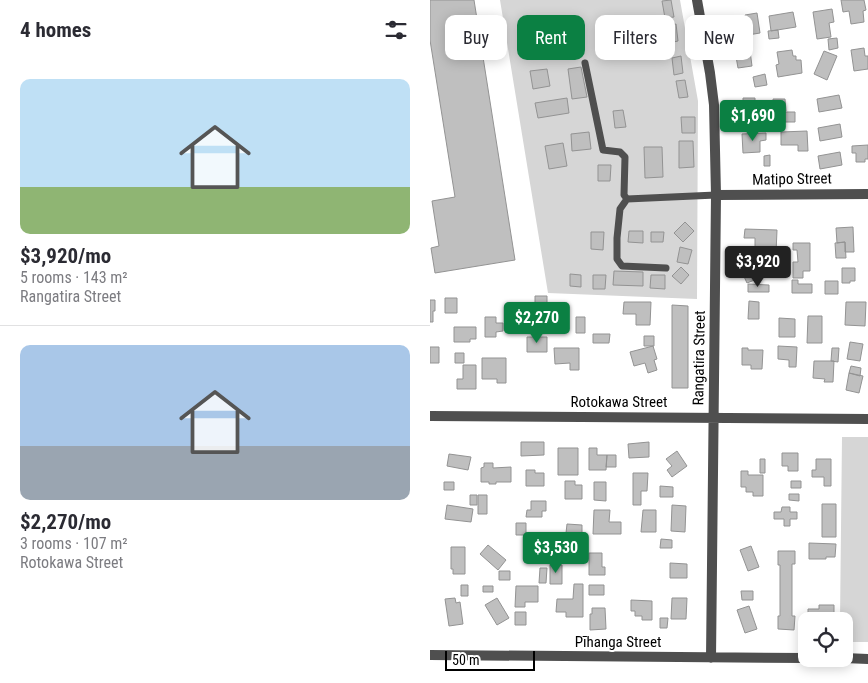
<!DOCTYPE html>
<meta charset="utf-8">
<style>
body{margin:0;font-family:"Roboto Condensed",sans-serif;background:#f2f2f3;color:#2b2b33;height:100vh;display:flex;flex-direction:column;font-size:19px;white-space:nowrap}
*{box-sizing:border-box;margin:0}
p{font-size:16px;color:#7c7c81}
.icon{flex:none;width:28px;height:28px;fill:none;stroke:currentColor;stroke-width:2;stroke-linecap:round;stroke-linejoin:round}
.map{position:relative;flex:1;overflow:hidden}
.side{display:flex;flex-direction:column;background:#fff;width:430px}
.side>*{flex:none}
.hud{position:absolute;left:15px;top:15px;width:348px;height:45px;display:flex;gap:10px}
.tools{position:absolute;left:368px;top:612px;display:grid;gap:10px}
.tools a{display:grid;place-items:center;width:55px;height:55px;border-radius:10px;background:#fff;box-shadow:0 2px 12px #0003;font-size:25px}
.scale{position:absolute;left:15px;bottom:12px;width:90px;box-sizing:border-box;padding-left:5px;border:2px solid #000;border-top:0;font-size:14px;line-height:18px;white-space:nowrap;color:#000;-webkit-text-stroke:4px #fff;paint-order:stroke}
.price{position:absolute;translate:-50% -42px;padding:0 11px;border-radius:5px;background:#0b8043;color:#fff;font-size:16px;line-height:32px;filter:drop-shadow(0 1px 2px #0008)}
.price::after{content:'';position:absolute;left:50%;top:30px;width:15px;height:11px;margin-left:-8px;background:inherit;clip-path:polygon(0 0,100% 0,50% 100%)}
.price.current{background:#222;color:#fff}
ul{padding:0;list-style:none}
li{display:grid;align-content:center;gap:10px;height:265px;padding:0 20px}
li+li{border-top:1px solid #e1e1e2}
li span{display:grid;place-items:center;height:155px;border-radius:10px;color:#555}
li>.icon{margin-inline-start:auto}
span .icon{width:90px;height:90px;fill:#fffc;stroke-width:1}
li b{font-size:21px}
h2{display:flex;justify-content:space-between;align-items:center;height:60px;padding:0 20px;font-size:21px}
.tag{padding:0 18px;border-radius:10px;background:#fff;box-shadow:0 2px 12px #0003;font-size:18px;line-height:45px}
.tag.current{background:#0b8043;color:#fff}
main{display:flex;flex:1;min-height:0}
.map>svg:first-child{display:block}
.green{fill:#d6d6d6}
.building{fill:#bfbfbf;stroke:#939393}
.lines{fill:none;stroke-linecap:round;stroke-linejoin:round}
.service{stroke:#4f4f4f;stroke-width:7}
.minor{stroke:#4f4f4f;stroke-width:10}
.labels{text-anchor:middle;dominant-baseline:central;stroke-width:4;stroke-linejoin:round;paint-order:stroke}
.street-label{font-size:15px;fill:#000;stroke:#fff}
</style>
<main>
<section class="side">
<h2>4 homes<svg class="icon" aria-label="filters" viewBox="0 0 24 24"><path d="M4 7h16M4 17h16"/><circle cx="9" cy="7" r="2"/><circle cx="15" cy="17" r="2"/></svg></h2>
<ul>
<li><span style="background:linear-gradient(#bfe0f5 70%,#8fb573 0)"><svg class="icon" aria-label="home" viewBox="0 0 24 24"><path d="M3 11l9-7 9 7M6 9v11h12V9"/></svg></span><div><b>$3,920/mo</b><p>5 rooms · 143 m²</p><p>Rangatira Street</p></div></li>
<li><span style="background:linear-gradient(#a9c7e8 65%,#9aa5b1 0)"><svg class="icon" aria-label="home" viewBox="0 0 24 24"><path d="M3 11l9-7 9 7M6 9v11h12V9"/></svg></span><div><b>$2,270/mo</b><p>3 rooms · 107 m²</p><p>Rotokawa Street</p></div></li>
</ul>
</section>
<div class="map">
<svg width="438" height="683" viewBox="0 0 438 683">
<rect width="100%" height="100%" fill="#fff"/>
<!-- green -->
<path class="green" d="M 70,0 L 250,0 L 268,101 L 267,299 L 118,293 Z
M 412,437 L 438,437 L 438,642 L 414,642 L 414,621 L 410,621 Z"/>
<!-- building -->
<path class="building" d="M 0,0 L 44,0 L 85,260 L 5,273 L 1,248 L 9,246 L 2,201 L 25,197 L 0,40 Z
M 241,0 L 244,17 L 235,18 L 232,1 Z
M 411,0 L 434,0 L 436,10 L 433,11 L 434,22 L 421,24 L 419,11 L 413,12 Z
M 402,9 L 404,22 L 399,23 L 401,37 L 387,39 L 383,12 Z
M 363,12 L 366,27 L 341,31 L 339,16 Z
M 327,13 L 330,33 L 318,35 L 315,15 Z
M 314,18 L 317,34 L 304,36 L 302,22 L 304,22 L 304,19 Z
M 246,24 L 248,41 L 239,43 L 236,26 Z
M 348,30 L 349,38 L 339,39 L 338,31 Z
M 407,38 L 408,48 L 399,50 L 398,39 Z
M 319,43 L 322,66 L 308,68 L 304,45 Z
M 434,48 L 435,56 L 438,56 L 438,69 L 424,71 L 421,50 Z
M 362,50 L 363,56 L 366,56 L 366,60 L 371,60 L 372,73 L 348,77 L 346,65 L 349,64 L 347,52 Z
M 394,51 L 407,56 L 397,80 L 384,74 Z
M 251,56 L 253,73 L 244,75 L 242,58 Z
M 151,67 L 157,97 L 142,99 L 138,69 Z
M 117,69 L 120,86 L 103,89 L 100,71 Z
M 335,74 L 337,85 L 325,87 L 323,77 Z
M 255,80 L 258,97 L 249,98 L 246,81 Z
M 409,95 L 412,108 L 389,112 L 387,99 Z
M 137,98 L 139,113 L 108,118 L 105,103 Z
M 313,98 L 325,98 L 325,117 L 313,117 Z
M 343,99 L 355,99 L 356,111 L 344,111 Z
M 329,102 L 339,103 L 339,115 L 329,115 Z
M 193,110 L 196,127 L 185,128 L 183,111 Z
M 355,112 L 365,112 L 365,122 L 355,122 Z
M 251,117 L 265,117 L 265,133 L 252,133 Z
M 410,124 L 412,137 L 390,141 L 388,128 Z
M 377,131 L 378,151 L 368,151 L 368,145 L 351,145 L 351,132 Z
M 159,132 L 161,149 L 142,151 L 141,134 Z
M 336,133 L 336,140 L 330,141 L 330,152 L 313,153 L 312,134 Z
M 249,141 L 263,141 L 264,167 L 249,168 Z
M 133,143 L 137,166 L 119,169 L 115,146 Z
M 438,145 L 438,159 L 435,159 L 435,162 L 426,162 L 426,153 L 422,153 L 422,146 Z
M 214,147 L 232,147 L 233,177 L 215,178 Z
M 410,152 L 412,165 L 390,169 L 388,156 Z
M 340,155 L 340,166 L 334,166 L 334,156 Z
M 168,165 L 181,165 L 180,181 L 168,181 Z
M 255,222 L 264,231 L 253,242 L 244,233 Z
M 423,227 L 424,252 L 415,252 L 415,242 L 407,243 L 406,228 Z
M 315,229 L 347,230 L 346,253 L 325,252 L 325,238 L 314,238 Z
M 199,231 L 213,231 L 213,243 L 198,242 Z
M 161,232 L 174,232 L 173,250 L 161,249 Z
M 221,232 L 234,232 L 233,242 L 221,242 Z
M 415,242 L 416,258 L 406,258 L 405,243 Z
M 363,243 L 380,243 L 380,271 L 373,271 L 373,278 L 363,278 L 363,262 L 368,262 L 367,250 L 363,250 Z
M 250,247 L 262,250 L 258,264 L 247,262 Z
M 337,260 L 342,273 L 317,283 L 311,270 Z
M 251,267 L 259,275 L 251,284 L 242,276 Z
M 412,268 L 425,268 L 425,281 L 420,281 L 420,283 L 412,283 Z
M 184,271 L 213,272 L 213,286 L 183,285 Z
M 140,274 L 151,275 L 151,287 L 140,286 Z
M 163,275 L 176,275 L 175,289 L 163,289 Z
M 221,275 L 235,275 L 235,289 L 220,288 Z
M 362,280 L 368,280 L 368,284 L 382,284 L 382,293 L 362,293 Z
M 395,281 L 408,281 L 408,294 L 395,294 Z
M 318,284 L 339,285 L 339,292 L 318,292 Z
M 105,296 L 117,296 L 117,311 L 105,311 Z
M 15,298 L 27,298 L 27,313 L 15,313 Z
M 0,300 L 5,300 L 5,311 L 3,311 L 3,322 L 0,322 Z
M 319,301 L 329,302 L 329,319 L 318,319 Z
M 194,302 L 221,302 L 220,325 L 206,325 L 206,314 L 193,314 Z
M 416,302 L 436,302 L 435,326 L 415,325 Z
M 242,305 L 258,306 L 258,388 L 242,388 Z
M 378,316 L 392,316 L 392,343 L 377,343 Z
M 55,317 L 66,317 L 66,323 L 73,323 L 73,331 L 66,332 L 66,337 L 55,337 Z
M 146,317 L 155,317 L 155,333 L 146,333 Z
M 349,318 L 365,319 L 365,337 L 349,337 Z
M 24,327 L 46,327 L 46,339 L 40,339 L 40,342 L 24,342 Z
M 163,334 L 180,334 L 179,343 L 163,343 Z
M 214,336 L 224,336 L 224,346 L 214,346 Z
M 97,337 L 117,337 L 117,352 L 97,352 Z
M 420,342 L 433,344 L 430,361 L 417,359 Z
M 223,346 L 227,359 L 224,360 L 227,370 L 218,373 L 215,363 L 204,366 L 200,352 Z
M 348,346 L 367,347 L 366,367 L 359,367 L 359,360 L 348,359 Z
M 0,347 L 9,347 L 9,363 L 0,363 Z
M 124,348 L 149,348 L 149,370 L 140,370 L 140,363 L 125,364 Z
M 312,348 L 318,348 L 318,350 L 333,350 L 332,369 L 321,369 L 321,365 L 312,365 Z
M 402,348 L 409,348 L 408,362 L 401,361 Z
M 25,353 L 34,353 L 34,363 L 25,363 Z
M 52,358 L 76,358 L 76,383 L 67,383 L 67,379 L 52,379 Z
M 384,361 L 404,361 L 403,382 L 394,382 L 395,379 L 383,378 Z
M 33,365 L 46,365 L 46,389 L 27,389 L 27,379 L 33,379 Z
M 421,366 L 431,368 L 430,376 L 419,373 Z
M 419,373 L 433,376 L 429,393 L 416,390 Z
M 91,442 L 114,442 L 114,455 L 91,456 Z
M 219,442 L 219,457 L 199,458 L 198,444 Z
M 128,448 L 148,448 L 148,475 L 128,475 Z
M 159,448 L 167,448 L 167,455 L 177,455 L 176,470 L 159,470 Z
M 247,451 L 257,466 L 242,477 L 237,470 L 242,466 L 236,459 Z
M 352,453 L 368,453 L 368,471 L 358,471 L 358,466 L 352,466 Z
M 19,454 L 41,457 L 38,470 L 17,466 Z
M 177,455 L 186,455 L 186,467 L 176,467 Z
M 330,459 L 335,459 L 335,473 L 330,473 Z
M 386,459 L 401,459 L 401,486 L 394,486 L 394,477 L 382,477 L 382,470 L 386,470 Z
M 54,463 L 63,463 L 63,468 L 81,467 L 81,482 L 66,482 L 66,484 L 59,484 L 59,482 L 51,482 L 51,468 L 54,467 Z
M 96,470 L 105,470 L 105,473 L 114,473 L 114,486 L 96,486 Z
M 311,471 L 318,471 L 318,475 L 333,475 L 333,496 L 323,496 L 323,492 L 316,492 L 316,487 L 311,487 Z
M 203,473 L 218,473 L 217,491 L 211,491 L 211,505 L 203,505 Z
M 135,481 L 145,481 L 145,485 L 152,485 L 152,499 L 135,499 Z
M 361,481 L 371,481 L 371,488 L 361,488 Z
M 14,482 L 24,482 L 24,490 L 14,490 Z
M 164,482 L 176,482 L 176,501 L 164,500 Z
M 230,486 L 243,487 L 243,497 L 230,497 Z
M 359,494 L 369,494 L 369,501 L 359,500 Z
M 40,495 L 47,495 L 47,505 L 40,505 Z
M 48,495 L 57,495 L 57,514 L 48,514 Z
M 101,501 L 116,501 L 116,511 L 112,511 L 112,517 L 96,517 L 97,510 L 101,510 Z
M 392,504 L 406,504 L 406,537 L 392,537 Z
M 17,505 L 43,509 L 41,522 L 15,519 Z
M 242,505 L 256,506 L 255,532 L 241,531 Z
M 352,507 L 360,507 L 360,512 L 367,512 L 367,519 L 360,519 L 360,526 L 354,526 L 354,519 L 344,519 L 344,512 L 351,512 Z
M 164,510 L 180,510 L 179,522 L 191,522 L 191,534 L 163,534 Z
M 213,510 L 226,510 L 226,532 L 211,532 Z
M 86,523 L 96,523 L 96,535 L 86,535 Z
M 137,524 L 152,525 L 152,534 L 136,533 Z
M 231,539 L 242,540 L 242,548 L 230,548 Z
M 379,543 L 406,544 L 405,557 L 396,557 L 396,559 L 379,559 Z
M 58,545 L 76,560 L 68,570 L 50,554 Z
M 321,546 L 329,567 L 318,571 L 310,550 Z
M 21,547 L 35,547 L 35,574 L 23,574 L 23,569 L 21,569 Z
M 348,551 L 365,551 L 365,564 L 362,564 L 362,616 L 365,616 L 364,630 L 348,629 L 348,616 L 350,616 L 350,565 L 348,565 Z
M 159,553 L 172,553 L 172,567 L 175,567 L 175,575 L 159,575 Z
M 240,563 L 257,564 L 257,578 L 240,578 Z
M 120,565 L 132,565 L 132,584 L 120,584 Z
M 110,568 L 117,568 L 116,583 L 109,583 Z
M 69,571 L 80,571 L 80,580 L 69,580 Z
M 144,584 L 153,584 L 153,617 L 136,617 L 136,612 L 126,612 L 127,599 L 143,599 Z
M 31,585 L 38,585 L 38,596 L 31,596 Z
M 159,585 L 174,585 L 174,595 L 159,595 Z
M 53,586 L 63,586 L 63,592 L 53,592 Z
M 86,586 L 108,586 L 108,602 L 95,602 L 95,607 L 85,607 Z
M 311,591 L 323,591 L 323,600 L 312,600 Z
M 25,598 L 26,603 L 30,602 L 33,624 L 19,626 L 15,599 Z
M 67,598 L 79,618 L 67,625 L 55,605 Z
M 242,598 L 257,598 L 256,619 L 241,619 Z
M 201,600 L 222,601 L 222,620 L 212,620 L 212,616 L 205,616 L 205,611 L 201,611 Z
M 389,605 L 404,605 L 404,621 L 378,621 L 378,609 L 389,609 Z
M 319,606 L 327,629 L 315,633 L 307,610 Z
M 162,608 L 175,608 L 176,629 L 160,630 L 160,614 L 162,614 Z
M 85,612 L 96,612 L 96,625 L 85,625 Z
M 230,618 L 238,618 L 237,628 L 230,628 Z"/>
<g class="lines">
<!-- service -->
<path class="service" d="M 155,63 L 173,150 L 190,152 L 195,157 L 194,195 L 197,199 L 286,195
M 197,199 L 190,209 L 187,238 L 187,259 L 192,266 L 236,268"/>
<!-- minor -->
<path class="minor" d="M 267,0 L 280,73 L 284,105 L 286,195 L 281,658
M 286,195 L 438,194
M 0,416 L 438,419
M 0,655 L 376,658
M 414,658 L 438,659"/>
</g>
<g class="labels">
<!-- street labels -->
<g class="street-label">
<text transform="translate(362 179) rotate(-1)">Matipo Street</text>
<text transform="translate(269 358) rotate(-89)">Rangatira Street</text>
<text x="189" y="402">Rotokawa Street</text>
<text x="188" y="642">Pīhanga Street</text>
</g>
</g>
</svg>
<div class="tools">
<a><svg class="icon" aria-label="locate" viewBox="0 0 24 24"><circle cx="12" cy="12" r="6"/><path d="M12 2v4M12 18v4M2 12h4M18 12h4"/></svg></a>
</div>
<div class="scale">50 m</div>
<b class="price" style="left:323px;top:142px">$1,690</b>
<b class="price current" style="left:328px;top:288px">$3,920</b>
<b class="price" style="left:107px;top:344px">$2,270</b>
<b class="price" style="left:126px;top:574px">$3,530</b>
<div class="hud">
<a class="tag">Buy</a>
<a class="tag current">Rent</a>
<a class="tag">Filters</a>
<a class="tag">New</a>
</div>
</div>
</main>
